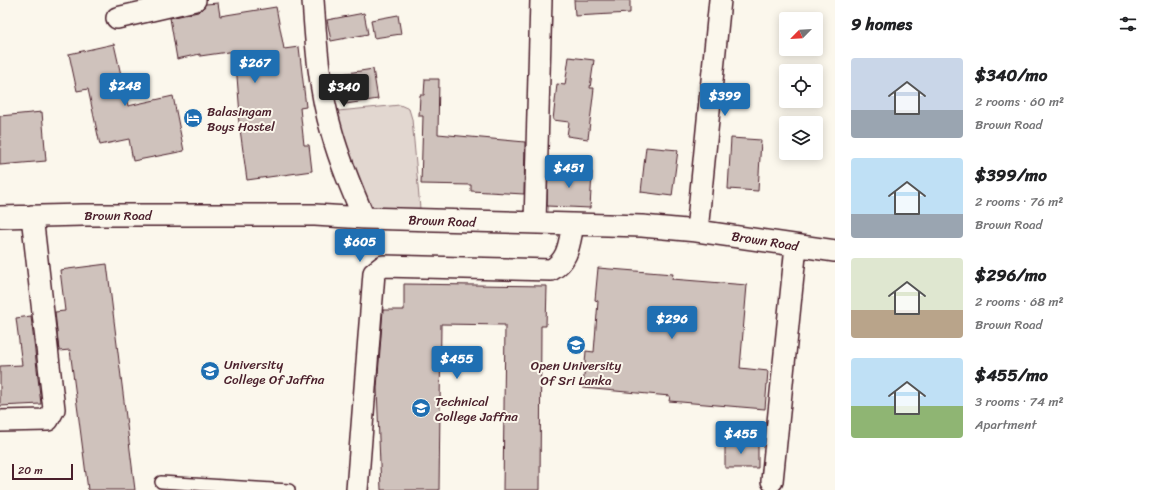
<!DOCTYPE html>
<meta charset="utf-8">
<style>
body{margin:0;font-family:Sriracha,sans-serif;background:#f2f2f2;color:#202124;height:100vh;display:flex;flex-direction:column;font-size:15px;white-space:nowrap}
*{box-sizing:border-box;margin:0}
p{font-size:13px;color:#757577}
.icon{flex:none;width:22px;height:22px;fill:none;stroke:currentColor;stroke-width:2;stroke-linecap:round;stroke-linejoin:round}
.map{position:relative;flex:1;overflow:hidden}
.panel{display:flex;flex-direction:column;background:#fff;width:320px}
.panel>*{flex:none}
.needle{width:26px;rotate:246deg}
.tools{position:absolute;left:779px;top:12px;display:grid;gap:8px}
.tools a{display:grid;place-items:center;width:44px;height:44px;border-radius:4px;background:#fff;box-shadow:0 2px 10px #0003;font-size:20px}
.scale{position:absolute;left:12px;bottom:10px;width:61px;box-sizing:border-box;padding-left:4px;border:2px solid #4a1f2b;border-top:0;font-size:11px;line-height:14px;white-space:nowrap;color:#4a1f2b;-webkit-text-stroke:3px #fbf7ec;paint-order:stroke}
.price{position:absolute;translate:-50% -34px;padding:0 9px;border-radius:4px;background:#1f6fb2;color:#fff;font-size:13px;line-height:26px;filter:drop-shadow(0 1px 2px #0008)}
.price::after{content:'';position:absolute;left:50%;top:24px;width:12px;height:9px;margin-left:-6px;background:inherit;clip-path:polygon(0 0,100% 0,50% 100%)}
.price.selected{background:#222;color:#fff}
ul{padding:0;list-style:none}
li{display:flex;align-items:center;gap:12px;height:100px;padding:0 16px}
li span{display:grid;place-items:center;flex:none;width:112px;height:80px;border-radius:4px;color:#555}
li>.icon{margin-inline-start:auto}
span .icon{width:48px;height:48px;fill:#fffc;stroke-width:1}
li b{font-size:17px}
h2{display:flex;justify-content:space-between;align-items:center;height:48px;padding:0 16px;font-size:17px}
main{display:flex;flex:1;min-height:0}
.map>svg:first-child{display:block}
.green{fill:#e2d7d0;stroke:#967b7e}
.building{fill:#cfc2bc;stroke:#4a1f2b}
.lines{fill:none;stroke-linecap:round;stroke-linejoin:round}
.lane-casing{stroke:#4a1f2b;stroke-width:14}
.street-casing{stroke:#4a1f2b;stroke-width:24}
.lane{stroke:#fbf7ec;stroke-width:11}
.street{stroke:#fbf7ec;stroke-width:21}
.labels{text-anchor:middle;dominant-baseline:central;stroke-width:4;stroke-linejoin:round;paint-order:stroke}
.poi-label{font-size:13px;fill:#4a1f2b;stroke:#fbf7ec;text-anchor:start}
.street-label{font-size:13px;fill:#4a1f2b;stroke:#fbf7ec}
</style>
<main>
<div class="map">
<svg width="835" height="490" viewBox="0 0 835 490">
<rect width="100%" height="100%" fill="#fbf7ec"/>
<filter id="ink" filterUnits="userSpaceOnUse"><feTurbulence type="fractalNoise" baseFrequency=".025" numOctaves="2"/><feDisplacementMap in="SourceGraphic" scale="8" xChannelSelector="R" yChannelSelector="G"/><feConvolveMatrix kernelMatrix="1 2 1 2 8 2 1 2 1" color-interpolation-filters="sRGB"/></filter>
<g filter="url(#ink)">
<!-- green -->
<path class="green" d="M 400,105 L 409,109 L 412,119 L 421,220 L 364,218 L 328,112 Z"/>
<!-- building -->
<path class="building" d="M 574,0 L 630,0 L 630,13 L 575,16 Z
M 218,3 L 220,16 L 276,7 L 284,49 L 299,47 L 306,107 L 300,108 L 304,145 L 309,145 L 312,171 L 247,180 L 238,115 L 240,115 L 235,51 L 200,56 L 200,54 L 177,59 L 170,18 L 198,12 L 206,4 Z
M 364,13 L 368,34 L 331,41 L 327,20 Z
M 398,15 L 401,34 L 374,38 L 371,20 Z
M 114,44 L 128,106 L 173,96 L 184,151 L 133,161 L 129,139 L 100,145 L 88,89 L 77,91 L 69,54 Z
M 569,57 L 594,60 L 590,88 L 594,88 L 588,139 L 567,136 L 569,122 L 553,120 L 557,84 L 565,85 Z
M 373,69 L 378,99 L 346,104 L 341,74 Z
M 425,79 L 439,79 L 438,134 L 525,142 L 524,194 L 471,191 L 471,185 L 421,184 L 423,116 L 419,116 L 420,95 L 424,95 Z
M 42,112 L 46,161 L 0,165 L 0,116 Z
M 731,138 L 761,140 L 758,191 L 728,189 Z
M 646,147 L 678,150 L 672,196 L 641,192 Z
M 548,170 L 592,172 L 590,208 L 547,206 Z
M 107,264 L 135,490 L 88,490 L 70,350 L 59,351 L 55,312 L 65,311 L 60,270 Z
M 598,268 L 673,274 L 672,279 L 747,285 L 740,368 L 768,371 L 765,409 L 669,401 L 670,396 L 583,388 L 586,351 L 594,352 L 598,301 L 595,300 Z
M 404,284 L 547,286 L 546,326 L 541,326 L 540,490 L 503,490 L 505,325 L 441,324 L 439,490 L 381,490 L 377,388 L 383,310 L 404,310 Z
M 31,316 L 41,404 L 0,406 L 0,366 L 22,365 L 16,318 Z
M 725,441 L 758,442 L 758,468 L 725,468 Z"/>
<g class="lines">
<!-- lane casing -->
<g class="lane-casing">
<path id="lane" d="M 161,482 L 289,490"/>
</g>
<!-- street casing -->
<g class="street-casing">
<path id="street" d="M 313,0 C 316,44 319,90 332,133 C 340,162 352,190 364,218
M 117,18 L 195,0
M 0,217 L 83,215 L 315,215 L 364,218 L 642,226 L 697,231 L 835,251
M 535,223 L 541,0
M 697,231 L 720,0
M 0,421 L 48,420 L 54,409 L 32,216
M 772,481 L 796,246
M 357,490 L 374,273 L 383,266 L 551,270 C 569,260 569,243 573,225"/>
</g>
<!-- lane -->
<use href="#lane" class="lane"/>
<!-- street -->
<use href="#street" class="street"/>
</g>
</g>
<!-- icons -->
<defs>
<g id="hotel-disc" transform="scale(1)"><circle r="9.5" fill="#1f6fb2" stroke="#fbf7ec"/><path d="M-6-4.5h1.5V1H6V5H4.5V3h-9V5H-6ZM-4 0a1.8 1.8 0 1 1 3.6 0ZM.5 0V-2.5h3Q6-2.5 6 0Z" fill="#fff"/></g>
<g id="university-disc" transform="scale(1)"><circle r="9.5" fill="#1f6fb2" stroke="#fbf7ec"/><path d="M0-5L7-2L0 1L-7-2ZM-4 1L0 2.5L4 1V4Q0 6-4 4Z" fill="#fff"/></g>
</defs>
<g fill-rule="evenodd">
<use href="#hotel-disc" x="193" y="118"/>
<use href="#university-disc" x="576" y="345"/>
<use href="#university-disc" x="210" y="371"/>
<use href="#university-disc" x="421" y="408"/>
</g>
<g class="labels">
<!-- poi labels -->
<g class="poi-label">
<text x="207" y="111">Balasingam<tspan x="207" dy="15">Boys Hostel</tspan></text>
<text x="224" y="364">University<tspan x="224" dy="15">College Of Jaffna</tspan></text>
<text x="576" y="365" text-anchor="middle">Open University<tspan x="576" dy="15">Of Sri Lanka</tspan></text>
<text x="435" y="401">Technical<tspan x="435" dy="15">College Jaffna</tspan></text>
</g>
<!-- street labels -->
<g class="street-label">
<text x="118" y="215">Brown Road</text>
<text transform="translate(442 221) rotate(2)">Brown Road</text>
<text transform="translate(765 241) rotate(9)">Brown Road</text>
</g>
</g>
</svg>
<div class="tools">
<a><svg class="needle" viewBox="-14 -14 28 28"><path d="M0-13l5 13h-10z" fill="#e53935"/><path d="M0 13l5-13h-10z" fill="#757577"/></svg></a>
<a><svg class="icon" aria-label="locate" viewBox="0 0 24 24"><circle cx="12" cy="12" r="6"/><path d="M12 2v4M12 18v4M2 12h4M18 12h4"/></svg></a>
<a><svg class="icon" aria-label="layers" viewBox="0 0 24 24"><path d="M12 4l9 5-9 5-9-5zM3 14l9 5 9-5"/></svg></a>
</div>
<div class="scale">20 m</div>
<b class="price" style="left:255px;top:84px">$267</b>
<b class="price" style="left:125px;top:107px">$248</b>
<b class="price selected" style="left:344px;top:108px">$340</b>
<b class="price" style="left:725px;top:117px">$399</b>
<b class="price" style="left:569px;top:189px">$451</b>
<b class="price" style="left:360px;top:263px">$605</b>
<b class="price" style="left:672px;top:340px">$296</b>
<b class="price" style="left:457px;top:380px">$455</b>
<b class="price" style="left:741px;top:455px">$455</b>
</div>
<section class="panel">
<h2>9 homes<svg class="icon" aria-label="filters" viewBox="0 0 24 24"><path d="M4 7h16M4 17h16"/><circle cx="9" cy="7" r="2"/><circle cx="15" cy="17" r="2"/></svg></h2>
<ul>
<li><span style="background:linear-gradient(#c9d6e8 65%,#9aa5b1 0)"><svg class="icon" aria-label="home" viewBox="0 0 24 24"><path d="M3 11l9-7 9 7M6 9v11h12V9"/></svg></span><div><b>$340/mo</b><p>2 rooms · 60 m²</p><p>Brown Road</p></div></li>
<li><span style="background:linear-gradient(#bfe0f5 70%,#9aa5b1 0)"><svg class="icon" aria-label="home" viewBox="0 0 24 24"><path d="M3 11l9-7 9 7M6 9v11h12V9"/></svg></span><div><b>$399/mo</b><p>2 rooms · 76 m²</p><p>Brown Road</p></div></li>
<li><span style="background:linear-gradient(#dfe7d0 65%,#b9a48a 0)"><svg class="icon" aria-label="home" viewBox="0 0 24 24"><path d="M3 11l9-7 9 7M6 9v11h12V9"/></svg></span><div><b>$296/mo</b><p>2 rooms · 68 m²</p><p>Brown Road</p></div></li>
<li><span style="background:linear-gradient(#bfe0f5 60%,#8fb573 0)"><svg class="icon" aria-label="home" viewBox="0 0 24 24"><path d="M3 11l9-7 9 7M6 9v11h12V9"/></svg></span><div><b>$455/mo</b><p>3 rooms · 74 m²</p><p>Apartment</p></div></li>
</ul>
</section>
</main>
